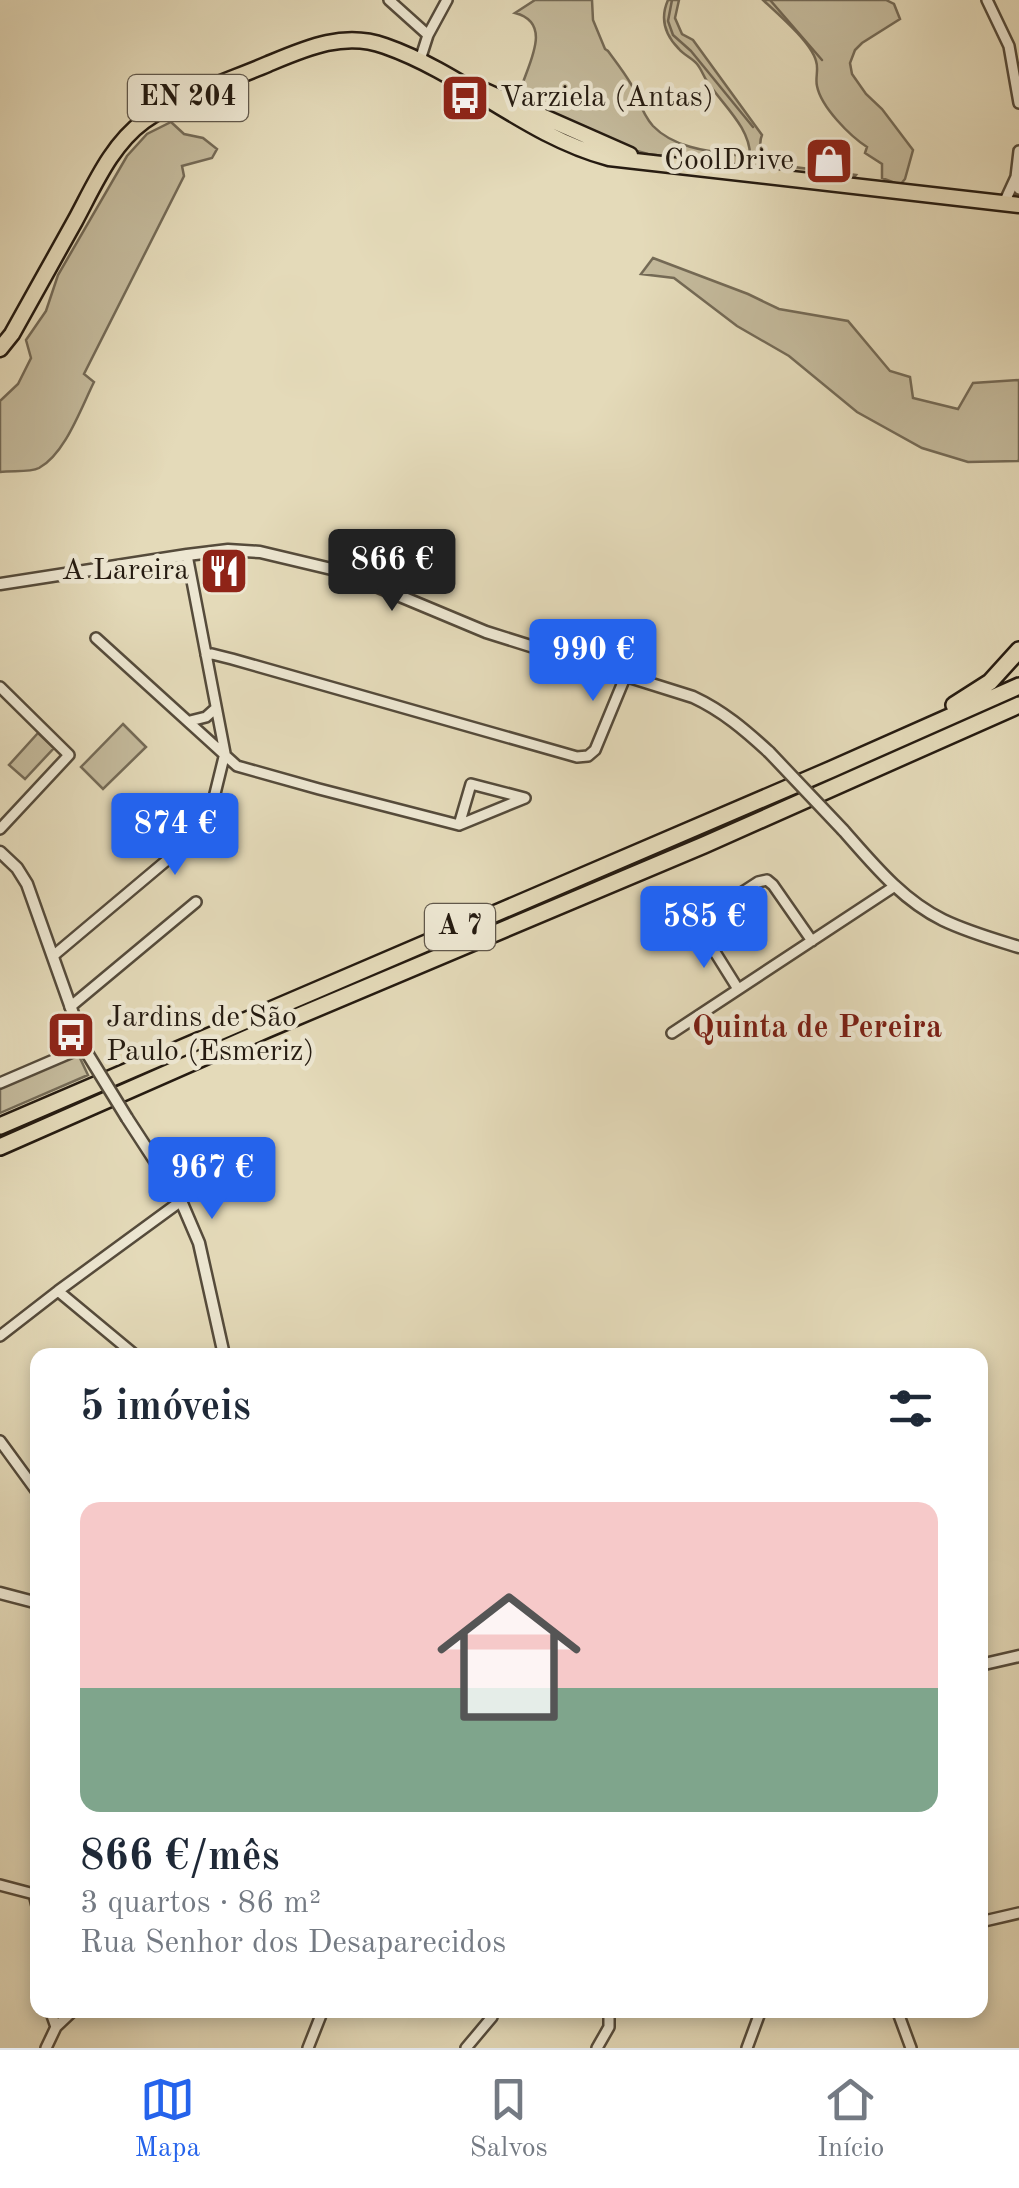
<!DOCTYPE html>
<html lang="pt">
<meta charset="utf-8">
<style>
body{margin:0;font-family:"Old Standard TT",serif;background:#f6f6f7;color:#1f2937;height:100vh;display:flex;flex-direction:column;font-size:38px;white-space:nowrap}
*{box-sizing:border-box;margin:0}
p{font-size:32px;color:#747a83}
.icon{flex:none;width:55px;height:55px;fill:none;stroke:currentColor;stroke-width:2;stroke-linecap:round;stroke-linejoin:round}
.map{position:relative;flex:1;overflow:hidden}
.details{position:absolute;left:30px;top:1348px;width:958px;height:670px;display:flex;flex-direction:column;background:#fff;border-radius:20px;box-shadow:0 5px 15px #0003}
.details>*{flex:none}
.price{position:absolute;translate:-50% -85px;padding:0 22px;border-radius:10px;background:#2563eb;color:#fff;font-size:32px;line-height:65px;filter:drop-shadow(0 2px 5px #0008)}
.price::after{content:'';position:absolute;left:50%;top:60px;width:30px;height:22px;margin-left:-15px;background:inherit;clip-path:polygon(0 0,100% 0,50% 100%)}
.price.current{background:#222;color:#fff}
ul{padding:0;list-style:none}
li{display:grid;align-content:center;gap:20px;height:530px;padding:0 50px}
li+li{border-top:2px solid #e0e1e3}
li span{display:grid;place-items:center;height:310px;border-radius:20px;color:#555}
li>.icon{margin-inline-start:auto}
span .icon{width:180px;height:180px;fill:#fffc;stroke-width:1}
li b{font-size:42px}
h2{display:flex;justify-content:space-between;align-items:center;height:120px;padding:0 50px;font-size:42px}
.menu{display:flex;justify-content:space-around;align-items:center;height:140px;border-top:2px solid #e0e1e3;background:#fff;font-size:28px;color:#747a83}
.menu a{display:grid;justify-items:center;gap:5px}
.menu .current{color:#2563eb}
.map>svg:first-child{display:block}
.green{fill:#c4ba9c;stroke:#746a56;stroke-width:2.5}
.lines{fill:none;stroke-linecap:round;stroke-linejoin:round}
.stream{stroke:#716754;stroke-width:2.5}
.minor-casing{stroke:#554b3b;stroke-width:14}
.tertiary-casing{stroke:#554b3b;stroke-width:15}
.primary-casing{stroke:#251b11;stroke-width:19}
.motorway-casing{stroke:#251b11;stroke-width:20}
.minor{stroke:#ede7d2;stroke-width:9}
.tertiary{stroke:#ede7d2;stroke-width:10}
.primary{stroke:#e4dab9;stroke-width:14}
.motorway{stroke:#e4dab9;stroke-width:15}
.tertiary-bridge-casing{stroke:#554b3b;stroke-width:15;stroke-linecap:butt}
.tertiary-bridge{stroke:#ede7d2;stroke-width:10}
.labels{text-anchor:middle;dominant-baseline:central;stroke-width:9;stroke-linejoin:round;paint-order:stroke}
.shield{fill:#ede7d2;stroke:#61584b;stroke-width:2.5}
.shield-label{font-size:28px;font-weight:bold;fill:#251b11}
.poi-label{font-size:30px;fill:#251b11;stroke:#ede7d2;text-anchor:start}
.neighbourhood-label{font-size:32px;font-weight:bold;fill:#7a1f14;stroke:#ede7d2}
</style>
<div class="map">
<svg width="1019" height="2048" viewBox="0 0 1019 2048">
<rect width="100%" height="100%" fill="#e4dab9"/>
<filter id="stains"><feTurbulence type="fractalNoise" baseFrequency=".002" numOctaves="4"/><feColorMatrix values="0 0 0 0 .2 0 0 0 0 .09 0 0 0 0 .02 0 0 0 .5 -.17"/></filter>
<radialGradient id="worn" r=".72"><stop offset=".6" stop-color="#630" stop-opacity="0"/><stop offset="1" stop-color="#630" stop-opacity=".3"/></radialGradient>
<!-- green -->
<path class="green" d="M 535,0 L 592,0 L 593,20 L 605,49 L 608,51 C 616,62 624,72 631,84 C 638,98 642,114 653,126 C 677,151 718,152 750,157 C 751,129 724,106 709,84 C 704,78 702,70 697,64 C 692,58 684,55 679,49 C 665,35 660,18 668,0 L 679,0 L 675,18 L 682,34 L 693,40 L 762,135 C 757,147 764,155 771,164 L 856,175 L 852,180 L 648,154 L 612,144 L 518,99 C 522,73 558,24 515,13 Z
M 763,0 L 886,0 L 894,4 L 900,19 L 862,43 L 855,50 L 850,63 L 852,74 L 866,94 L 882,109 L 913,150 L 905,179 L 900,185 L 882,178 L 882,164 L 865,153 L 867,147 C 850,136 821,107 817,86 C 815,78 819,69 816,61 C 811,42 778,14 763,0 Z
M 171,122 L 184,134 L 203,138 L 217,149 L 212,158 L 182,166 L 184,176 L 84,374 L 94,382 C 81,408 65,454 39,468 C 29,473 12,470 0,472 L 0,401 L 18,384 L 31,358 L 26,340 L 46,311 L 58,275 L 127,156 L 147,134 Z
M 653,258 L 748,294 L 779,309 L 848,321 L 890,371 L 910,377 L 913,398 L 958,409 L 973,383 L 1019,380 L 1019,461 L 968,462 L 922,448 L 857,412 L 789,356 L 737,326 L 674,278 L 641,274 Z
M 123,724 L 146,747 L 103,789 L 81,767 Z
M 38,733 L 54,748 L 25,779 L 9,765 Z
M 289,1008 L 290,1012 L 4,1136 L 2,1132 Z
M 78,1054 L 88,1075 L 0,1113 L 0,1088 Z"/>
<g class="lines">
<!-- stream -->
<path class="stream" d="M 672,0 L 668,21 L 673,35 L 691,51 L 753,127
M 770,0 L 822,60"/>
<!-- minor casing -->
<g class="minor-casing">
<path id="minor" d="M 389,0 L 428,35 L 420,60
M 987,0 L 1009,46 L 1019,103
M 428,35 L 447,0
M 1019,151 L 1016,177 L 1019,189
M 1004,203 L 1016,177
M 96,638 L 237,766 L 319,789 L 459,825 L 525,798 L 471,784 L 459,825
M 206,655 L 212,654 L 232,659 L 577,757 L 588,756 L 595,750 L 626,675
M 0,687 L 69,755 L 0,829
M 190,721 L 206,717 L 216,708
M 53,956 L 204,829 L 210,814 L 225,753 L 187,555
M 738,989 L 703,933 L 700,925 L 701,919 L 758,882 L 767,880 L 773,885 L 812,941
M 70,1007 L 196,902
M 672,1033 L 895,886
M 0,1083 L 84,1047
M 58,1291 L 135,1355
M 0,1336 L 58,1291 L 181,1201
M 0,1441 L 38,1493
M 0,1885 L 34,1894
M 38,1888 L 34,1894 L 38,1910
M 980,1922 L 1019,1913
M 50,2010 L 56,2027
M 897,2010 L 911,2048
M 46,2048 L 56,2027 L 74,2010
M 308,2048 L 323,2010
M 466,2048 L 492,2017 L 493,2010
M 597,2048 L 609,2027 L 609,2010
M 747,2048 L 761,2010"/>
</g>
<!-- tertiary casing -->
<g class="tertiary-casing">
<path id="tertiary" d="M 0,584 L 187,555 L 228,550 L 260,552 L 340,571 L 486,632 L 693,697 C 723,711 745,730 769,752
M 843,830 C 873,864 902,900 943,920 C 968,932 993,939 1019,947
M 0,852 L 17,868 L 27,884 L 87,1053
M 127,1118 L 181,1201 L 199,1243 L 224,1355
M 0,1593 L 38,1603
M 980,1665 L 1019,1656"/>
</g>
<!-- primary casing -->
<g class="primary-casing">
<path id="primary" d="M 485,91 L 630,155
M 0,349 L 12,334 C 33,296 54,259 75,221 C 94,186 111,145 144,121 C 178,97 228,81 268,64 C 306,48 344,31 385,46 C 465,74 526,136 609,158 L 1019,205"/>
</g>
<!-- motorway casing -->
<g class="motorway-casing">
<path id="motorway" d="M 954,705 L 990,682 L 1019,650
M 0,1126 L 832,769 L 1019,686
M 0,1147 L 268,1029 L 704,845 L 1019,705"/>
</g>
<!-- minor -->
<use href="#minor" class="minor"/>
<!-- tertiary -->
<use href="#tertiary" class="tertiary"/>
<!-- primary -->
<use href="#primary" class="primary"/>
<!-- motorway -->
<use href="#motorway" class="motorway"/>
<!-- tertiary-bridge casing -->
<g class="tertiary-bridge-casing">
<path id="tertiary-bridge" d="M 769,752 L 843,830
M 87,1053 L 127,1118"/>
</g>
<!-- tertiary-bridge -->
<use href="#tertiary-bridge" class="tertiary-bridge"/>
</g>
<!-- icons -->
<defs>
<g id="bus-square" transform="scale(2.5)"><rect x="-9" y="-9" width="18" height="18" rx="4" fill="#8f2418" stroke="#ede7d2"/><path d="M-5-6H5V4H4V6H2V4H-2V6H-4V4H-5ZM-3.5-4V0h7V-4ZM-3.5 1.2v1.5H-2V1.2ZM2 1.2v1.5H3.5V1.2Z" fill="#fff"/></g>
<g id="shop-square" transform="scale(2.5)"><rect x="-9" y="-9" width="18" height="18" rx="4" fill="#8f2418" stroke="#ede7d2"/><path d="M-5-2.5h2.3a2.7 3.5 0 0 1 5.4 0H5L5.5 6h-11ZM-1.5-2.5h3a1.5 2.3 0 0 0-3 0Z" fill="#fff"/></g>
<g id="restaurant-square" transform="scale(2.5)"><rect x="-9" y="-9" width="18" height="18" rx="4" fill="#8f2418" stroke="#ede7d2"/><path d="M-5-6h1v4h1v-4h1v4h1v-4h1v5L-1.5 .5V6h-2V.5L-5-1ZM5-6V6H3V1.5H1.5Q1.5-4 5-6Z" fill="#fff"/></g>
</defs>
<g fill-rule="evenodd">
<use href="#bus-square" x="465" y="98"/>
<use href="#shop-square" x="829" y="161"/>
<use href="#restaurant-square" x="224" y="571"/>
<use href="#bus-square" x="71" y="1035"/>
</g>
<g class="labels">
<!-- shield labels -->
<g class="shield">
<rect x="128" y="75" width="120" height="46" rx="8"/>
<rect x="425" y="904" width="70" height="46" rx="8"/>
</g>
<g class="shield-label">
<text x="188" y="98">EN 204</text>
<text x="460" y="927">A 7</text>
</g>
<!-- poi labels -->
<g class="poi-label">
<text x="500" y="98">Varziela (Antas)</text>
<text x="794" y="161" text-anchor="end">CoolDrive</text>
<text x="189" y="571" text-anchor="end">A Lareira</text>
<text x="106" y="1018">Jardins de São<tspan x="106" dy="34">Paulo (Esmeriz)</tspan></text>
</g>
<!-- neighbourhood labels -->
<g class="neighbourhood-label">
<text x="817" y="1029">Quinta de Pereira</text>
</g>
</g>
<rect width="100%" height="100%" filter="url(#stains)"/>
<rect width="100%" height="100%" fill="url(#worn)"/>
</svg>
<b class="price current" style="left:392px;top:614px">866 €</b>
<b class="price" style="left:593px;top:704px">990 €</b>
<b class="price" style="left:175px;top:878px">874 €</b>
<b class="price" style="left:704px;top:971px">585 €</b>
<b class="price" style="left:212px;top:1222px">967 €</b>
<section class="details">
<h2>5 imóveis<svg class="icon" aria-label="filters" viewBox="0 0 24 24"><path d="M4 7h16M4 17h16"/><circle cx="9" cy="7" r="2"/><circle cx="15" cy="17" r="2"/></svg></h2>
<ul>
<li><span style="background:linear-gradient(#f6c9c9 60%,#7fa58c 0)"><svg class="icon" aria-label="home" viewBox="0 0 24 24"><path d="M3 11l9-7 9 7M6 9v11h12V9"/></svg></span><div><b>866 €/mês</b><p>3 quartos · 86 m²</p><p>Rua Senhor dos Desaparecidos</p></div></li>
</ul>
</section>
</div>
<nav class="menu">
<a class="current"><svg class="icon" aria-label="map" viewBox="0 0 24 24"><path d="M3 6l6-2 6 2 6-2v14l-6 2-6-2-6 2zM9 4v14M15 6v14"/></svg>Mapa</a>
<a><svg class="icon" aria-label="saved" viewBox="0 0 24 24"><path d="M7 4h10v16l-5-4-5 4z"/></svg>Salvos</a>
<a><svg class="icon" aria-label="home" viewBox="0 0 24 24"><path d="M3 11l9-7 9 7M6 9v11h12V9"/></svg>Início</a>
</nav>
